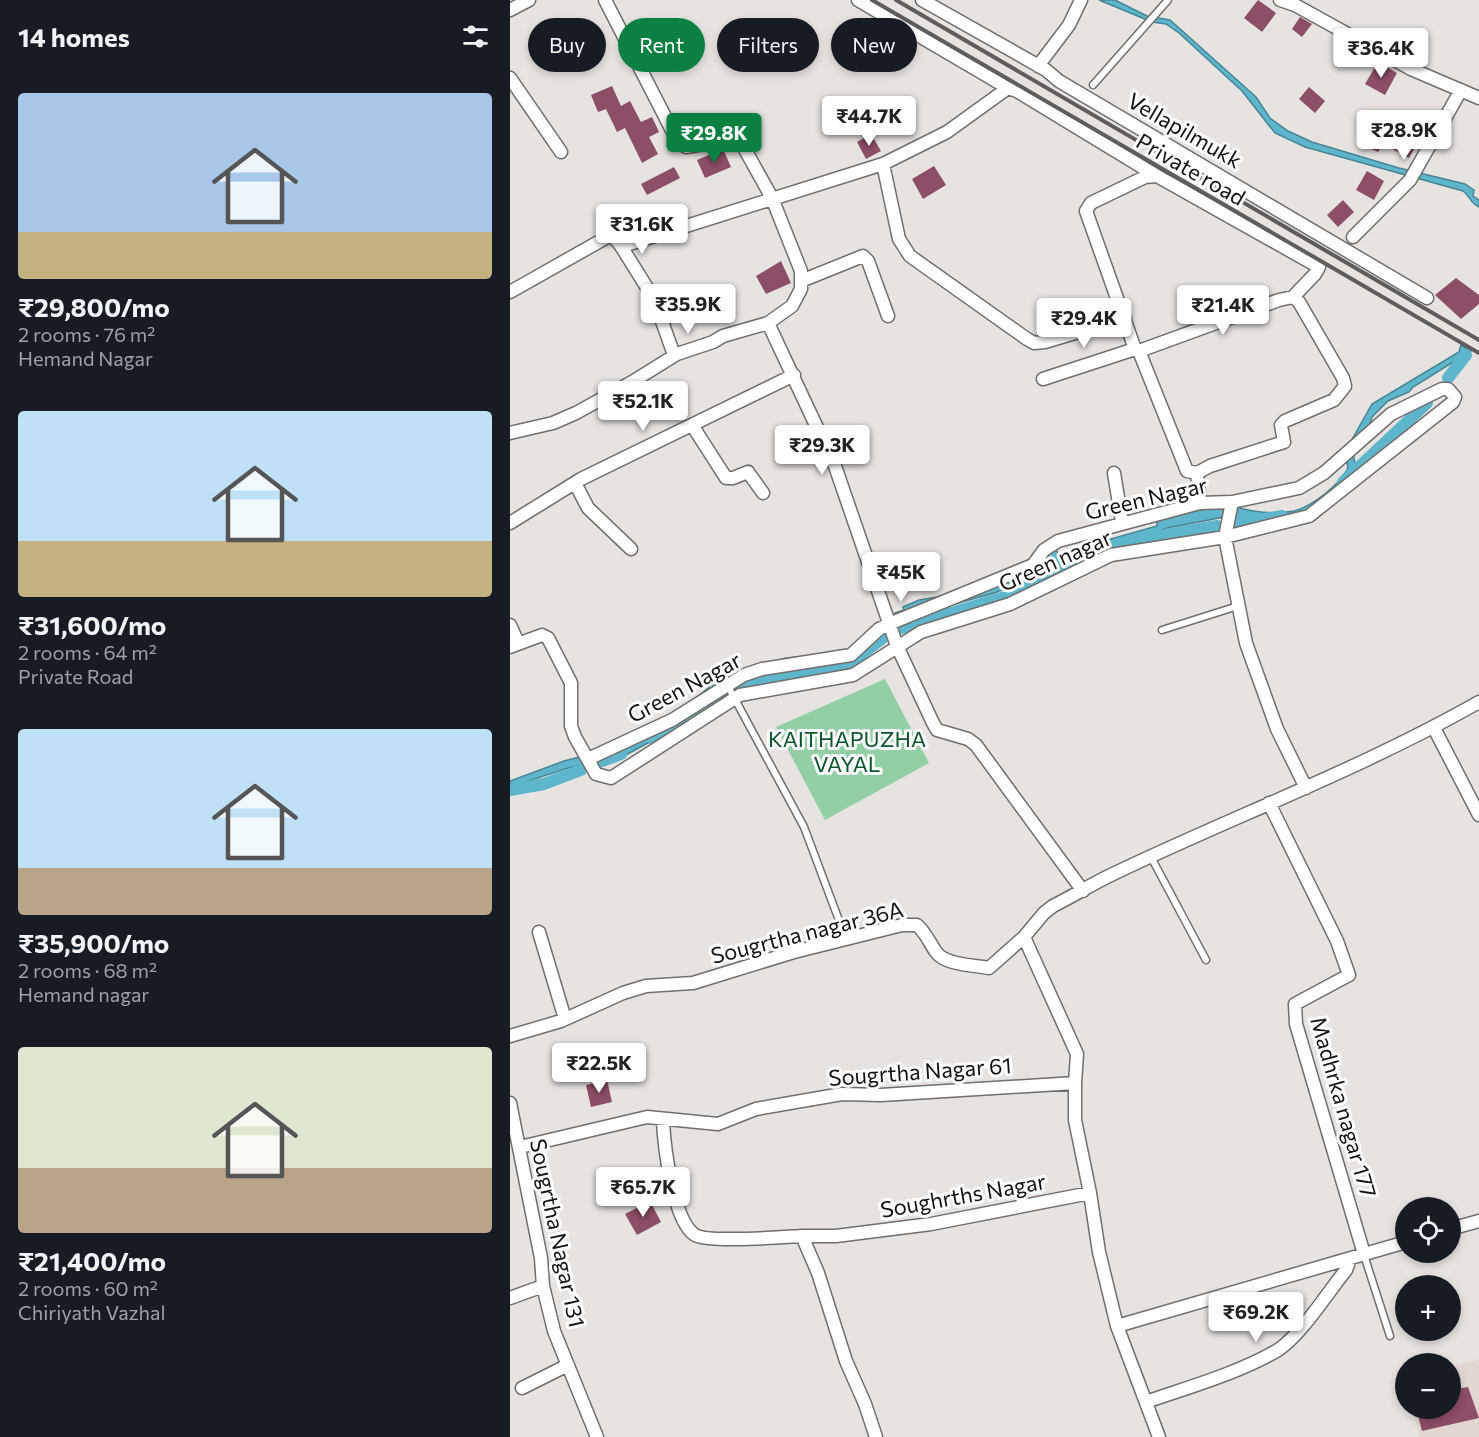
<!DOCTYPE html>
<meta charset="utf-8">
<style>
body{margin:0;font-family:Commissioner,sans-serif;background:#20242c;color:#f1f3f6;height:100vh;display:flex;flex-direction:column;font-size:22px;white-space:nowrap}
*{box-sizing:border-box;margin:0}
p{font-size:20px;color:#9ea1a6}
.icon{flex:none;width:33px;height:33px;fill:none;stroke:currentColor;stroke-width:2;stroke-linecap:round;stroke-linejoin:round}
.map{position:relative;flex:1;overflow:hidden}
.sheet{display:flex;flex-direction:column;background:#171b24;width:510px}
.sheet>*{flex:none}
.banner{position:absolute;left:18px;top:18px;width:570px;height:54px;display:flex;gap:12px}
.tools{position:absolute;left:885px;top:1197px;display:grid;gap:12px}
.tools a{display:grid;place-items:center;width:66px;height:66px;border-radius:50%;background:#171b24;box-shadow:0 3px 9px #0003;font-size:30px}
.price{position:absolute;translate:-50% -51px;padding:0 14px;border-radius:6px;background:#fff;color:#222;font-size:20px;line-height:39px;filter:drop-shadow(0 2px 3px #0008)}
.price::after{content:'';position:absolute;left:50%;top:36px;width:18px;height:14px;margin-left:-9px;background:inherit;clip-path:polygon(0 0,100% 0,50% 100%)}
.price.current{background:#0b8043;color:#fff}
ul{padding:0;list-style:none}
li{display:grid;align-content:center;gap:12px;height:318px;padding:0 18px}
li span{display:grid;place-items:center;height:186px;border-radius:6px;color:#555}
li>.icon{margin-inline-start:auto}
span .icon{width:108px;height:108px;fill:#fffc;stroke-width:1}
li b{font-size:26px}
h2{display:flex;justify-content:space-between;align-items:center;height:72px;padding:0 18px;font-size:26px}
.chip{padding:0 21px;border-radius:27px;background:#171b24;box-shadow:0 3px 9px #0003;font-size:21px;line-height:54px}
.chip.current{background:#0b8043;color:#fff}
main{display:flex;flex:1;min-height:0}
.map>svg:first-child{display:block}
.built{fill:#e2d7d1}
.green{fill:#93cfa4}
.water{fill:#5db6cb;stroke:#478594;stroke-width:1.5}
.lines{fill:none;stroke-linecap:round;stroke-linejoin:round}
.canal{stroke:#5db6cb;stroke-width:12}
.building{fill:#8d4e67}
.service-casing{stroke:#716e6c;stroke-width:9}
.minor-casing{stroke:#716e6c;stroke-width:15}
.service{stroke:#fff;stroke-width:6}
.minor{stroke:#fff;stroke-width:12}
.rail{stroke:#5f5d5c;stroke-width:4}
.labels{text-anchor:middle;dominant-baseline:central;stroke-width:6;stroke-linejoin:round;paint-order:stroke}
.street-label{font-size:22px;fill:#141312;stroke:#fff}
.park-label{font-size:22px;fill:#0c552d;stroke:#fff}
</style>
<main>
<section class="sheet">
<h2>14 homes<svg class="icon" aria-label="filters" viewBox="0 0 24 24"><path d="M4 7h16M4 17h16"/><circle cx="9" cy="7" r="2"/><circle cx="15" cy="17" r="2"/></svg></h2>
<ul>
<li><span style="background:linear-gradient(#a9c7e8 75%,#c2b280 0)"><svg class="icon" aria-label="home" viewBox="0 0 24 24"><path d="M3 11l9-7 9 7M6 9v11h12V9"/></svg></span><div><b>₹29,800/mo</b><p>2 rooms · 76 m²</p><p>Hemand Nagar</p></div></li>
<li><span style="background:linear-gradient(#bfe0f5 70%,#c2b280 0)"><svg class="icon" aria-label="home" viewBox="0 0 24 24"><path d="M3 11l9-7 9 7M6 9v11h12V9"/></svg></span><div><b>₹31,600/mo</b><p>2 rooms · 64 m²</p><p>Private Road</p></div></li>
<li><span style="background:linear-gradient(#bfe0f5 75%,#b9a48a 0)"><svg class="icon" aria-label="home" viewBox="0 0 24 24"><path d="M3 11l9-7 9 7M6 9v11h12V9"/></svg></span><div><b>₹35,900/mo</b><p>2 rooms · 68 m²</p><p>Hemand nagar</p></div></li>
<li><span style="background:linear-gradient(#dfe7d0 65%,#b9a48a 0)"><svg class="icon" aria-label="home" viewBox="0 0 24 24"><path d="M3 11l9-7 9 7M6 9v11h12V9"/></svg></span><div><b>₹21,400/mo</b><p>2 rooms · 60 m²</p><p>Chiriyath Vazhal</p></div></li>
</ul>
</section>
<div class="map">
<svg width="969" height="1437" viewBox="0 0 969 1437">
<rect width="100%" height="100%" fill="#e7e3e1"/>
<!-- built -->
<path class="built" d="M 969,1359 L 969,1437 L 910,1437 L 902,1409 L 940,1408 L 941,1367 Z"/>
<!-- green -->
<path class="green" d="M 375,679 L 419,763 L 315,820 L 266,727 Z"/>
<!-- water -->
<path class="water" d="M 589,0 L 605,0 L 637,16 L 660,20 L 746,97 L 760,118 L 778,131 L 802,142 L 889,168 L 955,184 L 964,190 L 963,196 L 969,200 L 969,207 C 960,203 960,196 953,191 L 795,147 L 765,133 L 732,91 L 669,33 L 656,24 L 642,22 Z
M 951,345 L 961,351 L 903,387 L 899,392 L 878,401 L 862,417 L 859,428 L 843,453 L 846,468 L 841,478 L 823,495 L 777,521 L 721,517 L 723,506 C 741,512 765,515 784,511 C 803,506 829,485 838,468 L 835,452 L 862,404 L 949,352 Z
M 718,505 L 714,517 L 657,528 L 608,546 L 572,554 L 539,566 L 514,582 L 484,593 L 387,620 L 385,613 L 394,610 L 393,607 L 409,600 L 445,594 L 546,548 L 548,554 L 647,526 L 647,518 Z
M 385,628 L 342,662 L 278,665 L 231,677 L 147,738 L 114,756 L 58,768 L 0,787 L 0,781 L 54,761 L 81,754 L 165,715 L 214,675 L 276,658 L 335,652 L 365,635 Z"/>
<g class="lines">
<!-- canal -->
<path class="canal" d="M 938,378 L 956,355
M 833,482 L 917,403
M 723,524 L 772,516
M 391,628 L 495,597 L 537,573 L 610,543 L 707,526
M 143,739 L 225,687 L 252,678 L 331,670 L 374,637
M 87,763 L 111,754
M 0,790 L 34,784 L 71,770"/>
</g>
<!-- building -->
<path class="building" d="M 748,0 L 766,13 L 752,32 L 734,18 Z
M 790,17 L 802,24 L 792,37 L 782,29 Z
M 868,62 L 887,73 L 875,95 L 855,84 Z
M 102,86 L 111,106 L 120,101 L 131,122 L 142,117 L 149,132 L 139,137 L 148,154 L 132,163 L 115,128 L 107,132 L 96,109 L 88,112 L 81,95 Z
M 799,87 L 815,101 L 805,113 L 789,99 Z
M 869,121 L 894,134 L 899,125 L 913,133 L 899,158 L 873,144 L 868,152 L 855,146 Z
M 361,134 L 371,151 L 356,159 L 347,142 Z
M 213,149 L 221,167 L 195,178 L 187,160 Z
M 424,166 L 436,185 L 413,199 L 402,179 Z
M 164,167 L 170,178 L 137,195 L 131,184 Z
M 857,171 L 874,181 L 864,200 L 846,190 Z
M 833,200 L 844,212 L 828,227 L 817,215 Z
M 271,261 L 281,283 L 256,294 L 246,276 Z
M 946,278 L 969,295 L 969,304 L 951,319 L 925,295 Z
M 97,1080 L 102,1102 L 81,1107 L 76,1085 Z
M 140,1201 L 151,1222 L 127,1235 L 115,1214 Z
M 958,1387 L 969,1418 L 912,1431 L 906,1408 L 940,1408 L 940,1390 Z"/>
<g class="lines">
<!-- service casing -->
<g class="service-casing">
<path id="service" d="M 583,85 L 658,0
M 652,630 L 728,606
M 220,690 L 294,827 L 336,939
M 641,857 L 696,960
M 854,1255 L 880,1336"/>
</g>
<!-- minor casing -->
<g class="minor-casing">
<path id="minor" d="M 348,0 L 498,88 L 507,91 L 647,176 L 809,267 L 805,274 L 783,297
M 412,0 L 536,70 L 549,81 L 917,298
M 770,0 L 785,5 L 901,69 L 969,98
M 0,10 L 19,0
M 528,66 L 559,25 L 571,0
M 0,78 L 51,152
M 373,164 L 389,239 L 400,256 L 517,339 L 524,343 L 535,342 L 615,318
M 647,176 L 635,177 L 581,203 L 576,211 L 625,349 L 629,351 L 769,300 L 783,297 L 789,302 L 833,378 L 835,386 L 824,400 L 775,421 L 771,425 L 774,442 L 700,466 L 687,473 L 690,503
M 843,237 L 900,180 L 951,90
M 111,246 L 144,299 L 164,355
M 291,281 L 353,256 L 358,261 L 378,316
M 0,292 L 99,236 L 103,236 L 111,246 L 116,245 L 373,164 L 437,132 L 498,88
M 258,323 L 325,466 L 387,646 L 423,723 L 427,730 L 458,739 L 466,745 L 573,891
M 629,351 L 677,471 L 687,473
M 533,379 L 625,349
M 182,425 L 216,478 L 223,478 L 238,472 L 253,493
M 0,433 L 43,423 L 66,413 L 122,382 L 167,354 L 203,342 L 213,336 L 258,323 L 282,306 L 291,289 L 291,271 L 262,198 L 232,144 L 225,139 L 176,147 L 168,142 L 95,0
M 604,473 L 612,522
M 65,483 L 78,508 L 121,549
M 722,502 L 715,537 L 736,643 L 767,729 L 796,788
M 0,523 L 71,479 L 284,375
M 0,625 L 8,643
M 0,647 L 32,635 L 38,638 L 61,683 L 61,726 L 65,737 L 86,774 L 101,778 L 230,695 L 343,675 L 411,632 L 500,604 L 601,555 L 715,537 L 799,516 L 943,402 L 945,397 L 938,389 L 932,389 L 881,414 L 814,473 L 789,488 L 722,502 L 690,503 L 548,541 L 534,550 L 523,565 L 379,624 L 369,629 L 341,655 L 252,669 L 234,675 L 162,720 L 78,759
M 924,728 L 969,815
M 759,803 L 827,941 L 839,975 L 785,1004 L 786,1024 L 854,1254
M 29,932 L 55,1019
M 514,937 L 567,1054 L 565,1083
M 0,1036 L 51,1021 L 113,993 L 136,986 L 183,983 L 284,952 L 392,925 L 407,925 C 416,933 419,942 426,952 C 435,965 464,965 479,968 L 514,937 L 534,913 L 543,906 C 563,896 582,884 603,874 C 724,816 851,769 969,702
M 0,1103 L 31,1258 L 33,1286 L 44,1331 L 87,1437
M 153,1120 C 154,1145 163,1221 185,1235 C 198,1243 273,1237 292,1236
M 10,1147 L 137,1117 L 208,1124 L 246,1109 L 332,1094 L 371,1095 L 565,1083 L 565,1120 L 580,1193
M 940,1229 L 969,1221
M 0,1298 L 33,1286
M 607,1326 L 896,1242
M 12,1388 L 58,1365
M 636,1402 C 679,1387 729,1373 768,1350 C 791,1335 818,1292 836,1270 L 840,1259
M 366,1437 L 355,1404 L 336,1361 L 308,1273 L 292,1236 L 326,1236 L 421,1224 L 580,1193 L 589,1252 L 607,1326 L 649,1437"/>
</g>
<!-- service -->
<use href="#service" class="service"/>
<!-- minor -->
<use href="#minor" class="minor"/>
<!-- rail -->
<path class="rail" d="M 362,0 L 969,353
M 386,0 L 969,340"/>
</g>
<g class="labels">
<!-- street labels -->
<g class="street-label">
<text transform="translate(675 130) rotate(30)">Vellapilmukk</text>
<text transform="translate(681 169) rotate(30)">Private road</text>
<text transform="translate(636 498) rotate(-13)">Green Nagar</text>
<text transform="translate(545 560) rotate(-24)">Green nagar</text>
<text transform="translate(174 687) rotate(-28)">Green Nagar</text>
<text transform="translate(297 932) rotate(-14)">Sougrtha nagar 36A</text>
<text transform="translate(410 1071) rotate(-4)">Sougrtha Nagar 61</text>
<text transform="translate(834 1107) rotate(74)">Madhrka nagar 177</text>
<text transform="translate(453 1195) rotate(-10)">Soughrths Nagar</text>
<text transform="translate(48 1233) rotate(78)">Sougrtha Nagar 131</text>
</g>
<!-- park labels -->
<g class="park-label">
<text x="337" y="738">KAITHAPUZHA<tspan x="337" dy="25">VAYAL</tspan></text>
</g>
</g>
</svg>
<div class="tools">
<a><svg class="icon" aria-label="locate" viewBox="0 0 24 24"><circle cx="12" cy="12" r="6"/><path d="M12 2v4M12 18v4M2 12h4M18 12h4"/></svg></a>
<a>+</a>
<a>−</a>
</div>
<b class="price" style="left:871px;top:79px">₹36.4K</b>
<b class="price" style="left:359px;top:147px">₹44.7K</b>
<b class="price" style="left:894px;top:161px">₹28.9K</b>
<b class="price current" style="left:204px;top:164px">₹29.8K</b>
<b class="price" style="left:132px;top:255px">₹31.6K</b>
<b class="price" style="left:178px;top:335px">₹35.9K</b>
<b class="price" style="left:713px;top:336px">₹21.4K</b>
<b class="price" style="left:574px;top:349px">₹29.4K</b>
<b class="price" style="left:133px;top:432px">₹52.1K</b>
<b class="price" style="left:312px;top:476px">₹29.3K</b>
<b class="price" style="left:391px;top:603px">₹45K</b>
<b class="price" style="left:89px;top:1094px">₹22.5K</b>
<b class="price" style="left:133px;top:1218px">₹65.7K</b>
<b class="price" style="left:746px;top:1343px">₹69.2K</b>
<div class="banner">
<a class="chip">Buy</a>
<a class="chip current">Rent</a>
<a class="chip">Filters</a>
<a class="chip">New</a>
</div>
</div>
</main>
